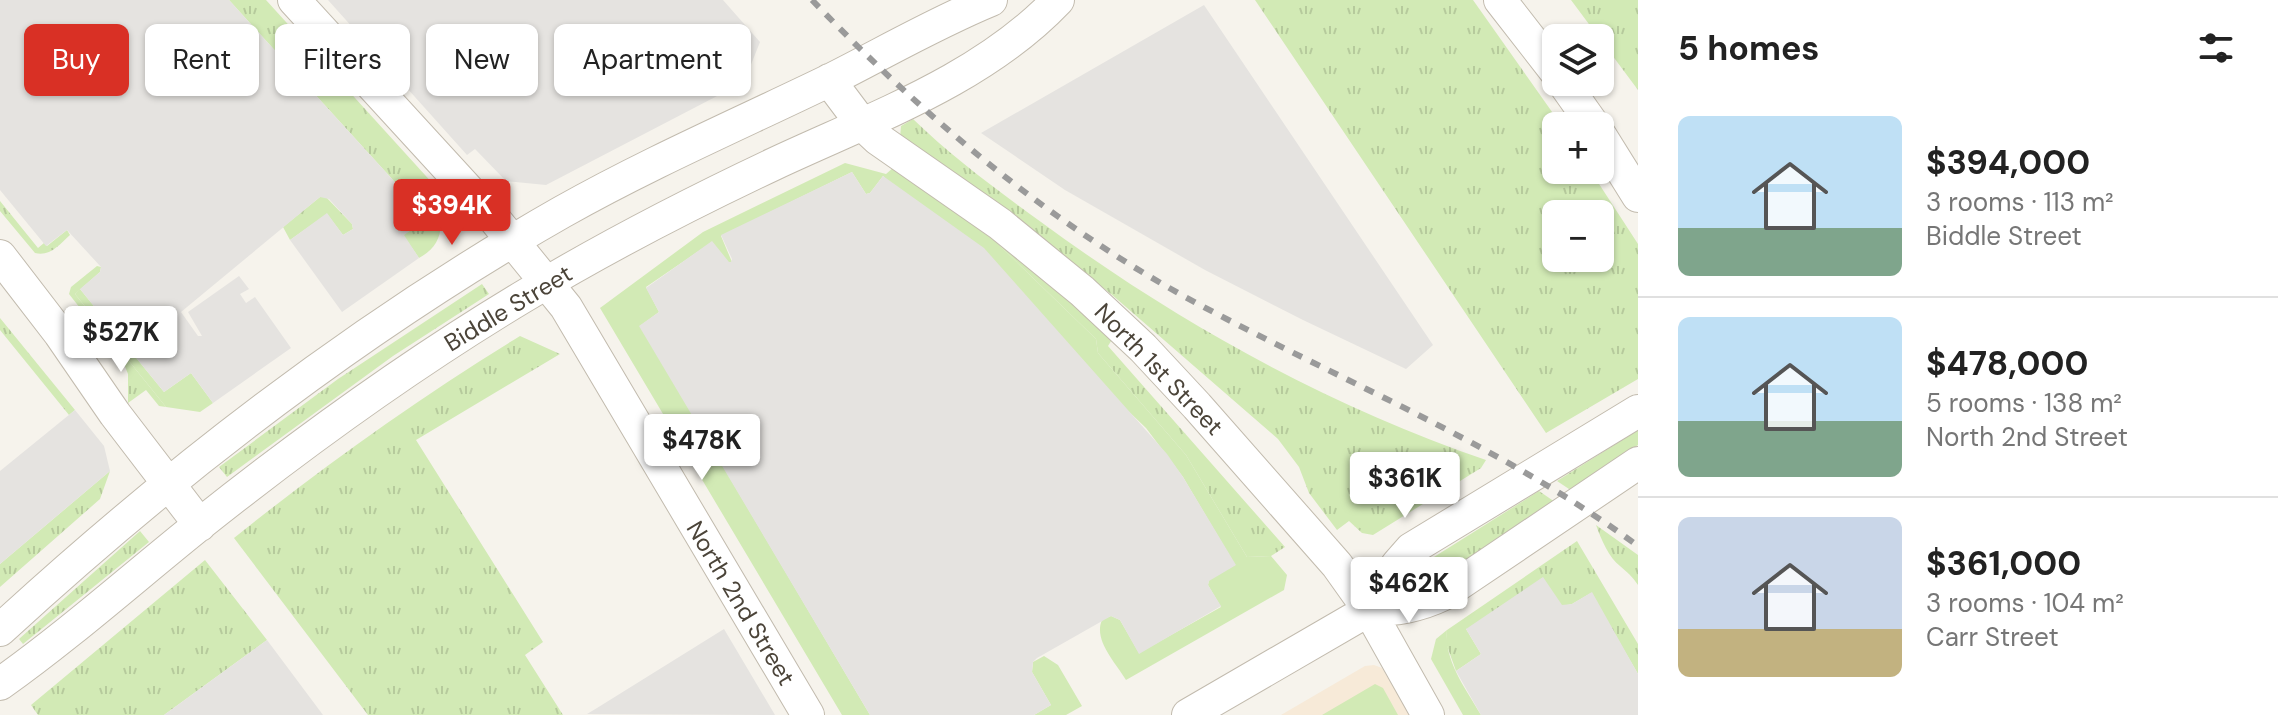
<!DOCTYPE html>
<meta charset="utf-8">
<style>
body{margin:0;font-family:"DM Sans",sans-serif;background:#f2f2f2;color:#222;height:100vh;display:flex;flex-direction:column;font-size:30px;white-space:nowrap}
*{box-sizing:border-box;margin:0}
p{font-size:26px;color:#767676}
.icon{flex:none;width:44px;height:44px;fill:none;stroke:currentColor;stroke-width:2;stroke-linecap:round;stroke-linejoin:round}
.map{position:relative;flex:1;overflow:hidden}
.panel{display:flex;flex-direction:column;background:#fff;width:640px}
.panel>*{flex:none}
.top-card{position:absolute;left:24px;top:24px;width:760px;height:72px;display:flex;gap:16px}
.fabs{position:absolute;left:1542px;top:24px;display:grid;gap:16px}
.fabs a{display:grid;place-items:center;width:72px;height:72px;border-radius:12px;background:#fff;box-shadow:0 2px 6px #0004;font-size:40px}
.price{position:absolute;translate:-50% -68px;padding:0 18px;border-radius:8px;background:#fff;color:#222;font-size:26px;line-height:52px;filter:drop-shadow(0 2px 4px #0008)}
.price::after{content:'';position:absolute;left:50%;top:48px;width:24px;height:18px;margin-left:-12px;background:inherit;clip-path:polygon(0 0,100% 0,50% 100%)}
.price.current{background:#d93025;color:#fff}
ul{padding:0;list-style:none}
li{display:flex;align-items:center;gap:24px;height:200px;padding:0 40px}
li+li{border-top:2px solid #e0e0e0}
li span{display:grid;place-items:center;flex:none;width:224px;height:160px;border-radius:12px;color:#555}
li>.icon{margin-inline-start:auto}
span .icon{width:96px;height:96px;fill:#fffc;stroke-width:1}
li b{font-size:34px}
h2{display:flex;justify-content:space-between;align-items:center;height:96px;padding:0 40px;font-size:34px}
.pill{padding:0 28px;border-radius:12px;background:#fff;box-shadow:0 2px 6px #0004;font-size:28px;line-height:72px}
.pill.current{background:#d93025;color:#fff}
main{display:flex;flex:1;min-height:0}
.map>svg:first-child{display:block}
.commercial{fill:#f7ead8}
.grass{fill:url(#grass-tufts);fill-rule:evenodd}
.garden{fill:#d2eab5}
.parking{fill:#e5e3e0}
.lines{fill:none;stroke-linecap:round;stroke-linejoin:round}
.minor-casing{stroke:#c2bbae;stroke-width:34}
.minor{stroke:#fff;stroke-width:32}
.rail{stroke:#9a9a9a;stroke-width:6;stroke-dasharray:10 10;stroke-linecap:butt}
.labels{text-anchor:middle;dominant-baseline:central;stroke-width:8;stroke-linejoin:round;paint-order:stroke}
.street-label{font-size:24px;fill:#4b4439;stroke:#fff}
</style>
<main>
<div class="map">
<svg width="1638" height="715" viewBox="0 0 1638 715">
<defs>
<pattern id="grass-tufts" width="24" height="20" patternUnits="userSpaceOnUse" patternTransform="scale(2)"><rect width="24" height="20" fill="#d2eab5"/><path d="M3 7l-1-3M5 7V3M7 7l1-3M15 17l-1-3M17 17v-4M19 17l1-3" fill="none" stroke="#b6ca9c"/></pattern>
</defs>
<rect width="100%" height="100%" fill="#f6f3ec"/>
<!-- commercial -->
<path class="commercial" d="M 1374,665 L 1382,668 L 1410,715 L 1281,715 L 1365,666 Z"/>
<!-- grass -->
<path class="grass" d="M 229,0 L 266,0 L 445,197 L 436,204 C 445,228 441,246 419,258 L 403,235 L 424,221 L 403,191 Z
M 1255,0 L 1473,0 L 1562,126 L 1556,126 L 1556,170 L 1590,170 L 1638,244 L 1638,379 L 1546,433 ZM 1556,214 L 1600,214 L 1600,258 L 1556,258 Z
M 1571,0 L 1638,0 L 1638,90 Z
M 913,119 C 952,157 997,190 1041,222 C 1177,322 1326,405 1486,460 L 1481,468 L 1373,535 L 1362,533 L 1349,521 L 1337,530 L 1309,493 L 1299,467 L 1278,439 L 1111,294 L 1029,231 L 900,138 L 901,126 Z
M 325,196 L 352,224 L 353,229 L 343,235 L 327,214 L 290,240 L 283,227 L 320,197 Z
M 0,201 L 38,248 L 44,243 L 47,246 L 67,230 L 70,235 C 60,244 50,257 35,253 L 0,211 Z
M 995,241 L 1047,278 L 1113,338 L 1108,346 L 1285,547 L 1271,556 L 1247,557 L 1186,455 L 1098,353 L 1096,339 Z
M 97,266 L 101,267 L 100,272 L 75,294 L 166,407 L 159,406 L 146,390 L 128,403 L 128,374 L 124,364 L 69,294 L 71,287 Z
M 482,284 L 489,294 L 393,356 L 227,477 L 219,467 L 338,379 Z
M 0,318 L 75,410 L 69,415 L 0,330 Z
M 520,336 L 560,354 L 416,440 L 543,642 L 525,655 L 563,715 L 368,715 L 234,538 C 325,465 420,397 520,336 Z
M 1638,430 L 1638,445 L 1572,491 L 1557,481 Z
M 110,471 L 100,499 L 0,587 L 0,564 Z
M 1539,491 L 1555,502 L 1434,581 L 1425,584 L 1417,579 L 1417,572 L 1426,562 Z
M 1596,525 L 1638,555 L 1638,585 C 1632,576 1628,573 1620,566 C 1609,558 1601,539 1596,525 Z
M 140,531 L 149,542 L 23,644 L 19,639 Z
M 1577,541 L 1638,644 L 1638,674 L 1591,593 L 1572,604 L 1466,629 L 1481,654 L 1456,671 L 1446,643 L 1447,630 Z
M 205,560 L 267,640 L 164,715 L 38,715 L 31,705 Z"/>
<!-- garden -->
<path class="garden" d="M 845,163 L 886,174 L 894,167 L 995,241 L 1096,339 L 1098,353 L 1186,455 L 1247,557 L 1271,556 L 1287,575 L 1284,590 L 1126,680 C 1116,663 1093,640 1102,620 L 1111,616 L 1120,620 L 1139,653 L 1221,607 L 1208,585 L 1209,580 L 1235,565 L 1183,477 L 1146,428 L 883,176 L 870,193 L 866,194 L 852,172 L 721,236 L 732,262 L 729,263 L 712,242 L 646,287 L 659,312 L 640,326 L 870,715 L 842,715 L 600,308 L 703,232 Z
M 80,289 L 164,392 L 191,373 L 213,403 L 200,412 L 166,407 L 75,294 Z
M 1447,630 C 1444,661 1466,689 1481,715 L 1463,715 L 1431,659 L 1436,639 Z
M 1044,656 L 1058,665 L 1082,706 L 1066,715 L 1034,715 L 1051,705 L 1032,672 L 1033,662 Z
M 1375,684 L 1383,688 L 1398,715 L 1322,715 Z"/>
<!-- parking -->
<path class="parking" d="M 0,0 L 229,0 L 403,191 L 424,221 L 404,235 L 419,258 L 342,312 L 290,240 L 327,213 L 343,235 L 353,229 L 352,224 L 329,199 L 320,197 L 181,312 L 198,336 L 202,336 L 188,312 L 239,276 L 249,289 L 240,294 L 246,303 L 255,297 L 291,348 L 213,403 L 191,373 L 164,392 L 80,289 L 100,272 L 101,267 L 67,230 L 46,246 L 0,190 Z
M 328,0 L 723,0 L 760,42 L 744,82 L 546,185 L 506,181 L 475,149 L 467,155 Z
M 1204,5 L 1433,345 L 1406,369 L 1303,320 L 1205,270 L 1065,190 L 981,133 Z
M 852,172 L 866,194 L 870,193 L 883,176 L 984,248 L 1167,454 L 1183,477 L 1236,565 L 1209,581 L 1208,585 L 1221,606 L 1139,654 L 1120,620 L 1111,616 L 1037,658 L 1033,662 L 1032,672 L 1051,705 L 1034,715 L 870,715 L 639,326 L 659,312 L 646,288 L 712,241 L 729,262 L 731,262 L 732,259 L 721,235 Z
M 75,410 L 104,446 L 110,471 L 0,564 L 0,471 Z
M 1543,577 L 1562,605 L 1572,604 L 1592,592 L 1638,674 L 1638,715 L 1481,715 L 1456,671 L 1481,654 L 1466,629 Z
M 724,629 L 775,715 L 587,714 L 597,708 Z
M 267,640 L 323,715 L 164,715 Z"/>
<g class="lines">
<!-- minor casing -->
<g class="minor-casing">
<path id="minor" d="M 294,0 L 492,216 L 566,307 L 808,715
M 1500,0 L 1556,72
M 829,80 L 862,124 L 878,139 L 1000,224 L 1082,291 L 1143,348 L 1197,406 L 1337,565 L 1369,610 L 1428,715
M 1563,82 L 1594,126
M 1600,135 L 1638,196
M 0,256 L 60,334 L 115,414 L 200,525
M 1369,610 C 1380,586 1393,568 1411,549 L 1638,411
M 0,630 C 173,471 358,328 562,212 C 649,163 739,124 828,81 C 882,54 935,23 991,0
M 0,684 C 69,635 133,578 199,525 C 302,443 408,366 521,298 C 602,249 687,205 774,164 C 872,118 982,80 1058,0
M 1188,715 L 1369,610 C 1397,610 1419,606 1444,594 L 1638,463"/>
</g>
<!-- minor -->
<use href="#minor" class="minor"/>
<!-- rail -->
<path class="rail" d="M 812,0 C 927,120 1055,228 1202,306 C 1348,384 1504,447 1638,546"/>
</g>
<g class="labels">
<!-- street labels -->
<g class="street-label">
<text transform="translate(508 308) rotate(-31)">Biddle Street</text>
<text transform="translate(1159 369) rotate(46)">North 1st Street</text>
<text transform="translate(741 603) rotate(59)">North 2nd Street</text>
</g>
</g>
</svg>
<div class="fabs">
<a><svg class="icon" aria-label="layers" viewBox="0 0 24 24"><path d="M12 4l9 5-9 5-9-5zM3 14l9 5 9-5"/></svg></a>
<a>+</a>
<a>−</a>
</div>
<b class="price current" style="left:452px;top:247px">$394K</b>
<b class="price" style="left:121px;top:374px">$527K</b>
<b class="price" style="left:702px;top:482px">$478K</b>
<b class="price" style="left:1405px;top:520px">$361K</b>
<b class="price" style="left:1409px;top:625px">$462K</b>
<div class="top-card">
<a class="pill current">Buy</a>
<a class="pill">Rent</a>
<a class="pill">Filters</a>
<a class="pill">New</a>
<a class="pill">Apartment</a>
</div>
</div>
<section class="panel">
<h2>5 homes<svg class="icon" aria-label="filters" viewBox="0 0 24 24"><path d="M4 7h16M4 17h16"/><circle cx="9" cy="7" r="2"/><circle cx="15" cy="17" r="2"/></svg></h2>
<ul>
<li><span style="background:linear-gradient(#bfe0f5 70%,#7fa58c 0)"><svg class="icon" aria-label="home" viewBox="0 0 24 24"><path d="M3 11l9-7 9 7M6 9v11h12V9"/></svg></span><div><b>$394,000</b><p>3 rooms · 113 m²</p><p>Biddle Street</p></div></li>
<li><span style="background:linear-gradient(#bfe0f5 65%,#7fa58c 0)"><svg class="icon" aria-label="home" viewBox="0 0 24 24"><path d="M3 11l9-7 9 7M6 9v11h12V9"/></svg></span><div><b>$478,000</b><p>5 rooms · 138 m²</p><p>North 2nd Street</p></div></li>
<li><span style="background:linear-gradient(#c9d6e8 70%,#c2b280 0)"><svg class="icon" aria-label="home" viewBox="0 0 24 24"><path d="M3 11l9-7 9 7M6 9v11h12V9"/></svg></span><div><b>$361,000</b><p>3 rooms · 104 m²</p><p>Carr Street</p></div></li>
</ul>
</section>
</main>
